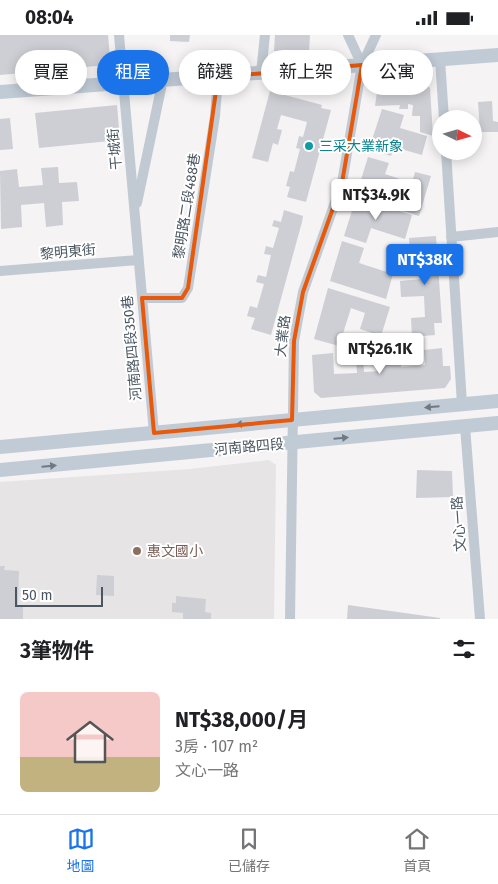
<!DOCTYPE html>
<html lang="zh-TW">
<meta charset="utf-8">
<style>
body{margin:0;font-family:"Fira Sans","Noto Sans TC",sans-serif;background:#f2f2f2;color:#202124;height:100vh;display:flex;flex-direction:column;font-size:19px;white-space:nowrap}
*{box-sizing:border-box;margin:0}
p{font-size:16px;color:#757577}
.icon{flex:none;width:28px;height:28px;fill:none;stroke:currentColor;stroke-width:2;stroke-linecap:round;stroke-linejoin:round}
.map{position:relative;height:584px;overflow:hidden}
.sheet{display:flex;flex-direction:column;background:#fff;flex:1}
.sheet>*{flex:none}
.hud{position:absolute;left:15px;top:15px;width:469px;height:45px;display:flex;gap:10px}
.needle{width:32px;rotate:95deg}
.controls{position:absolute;left:432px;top:75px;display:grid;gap:10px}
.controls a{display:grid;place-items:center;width:50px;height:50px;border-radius:50%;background:#fff;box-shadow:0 2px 12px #0003;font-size:25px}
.scale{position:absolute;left:15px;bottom:12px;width:88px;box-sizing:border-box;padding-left:5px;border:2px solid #4a5661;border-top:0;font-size:14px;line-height:18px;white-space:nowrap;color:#4a5661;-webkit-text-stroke:4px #fff;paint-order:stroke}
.price{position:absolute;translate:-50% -42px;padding:0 11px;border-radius:5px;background:#fff;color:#222;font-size:16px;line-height:32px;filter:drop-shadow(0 1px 2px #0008)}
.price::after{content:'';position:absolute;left:50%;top:30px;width:15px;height:11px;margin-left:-8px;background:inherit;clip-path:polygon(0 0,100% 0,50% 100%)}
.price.current{background:#1a73e8;color:#fff}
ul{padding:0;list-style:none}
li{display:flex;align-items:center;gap:15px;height:125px;padding:0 20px}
li span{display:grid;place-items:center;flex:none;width:140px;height:100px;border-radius:8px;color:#555}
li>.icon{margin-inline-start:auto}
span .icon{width:60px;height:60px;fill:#fffc;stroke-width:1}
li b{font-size:21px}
h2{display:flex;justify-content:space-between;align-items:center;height:60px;padding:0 20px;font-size:21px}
.pill{padding:0 18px;border-radius:22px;background:#fff;box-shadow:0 2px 12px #0003;font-size:18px;line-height:45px}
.pill.current{background:#1a73e8;color:#fff}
.status{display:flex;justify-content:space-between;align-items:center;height:35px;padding:0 25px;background:#fff;direction:ltr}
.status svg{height:14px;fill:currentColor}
.dock{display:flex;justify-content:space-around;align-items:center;height:70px;border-top:1px solid #e0e0e0;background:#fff;font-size:14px;color:#757577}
.dock a{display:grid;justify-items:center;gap:2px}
.dock .current{color:#1a73e8}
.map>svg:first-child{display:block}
.education{fill:#e6e4e5}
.building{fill:#cdcfd5}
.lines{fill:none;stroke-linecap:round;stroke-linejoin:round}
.street{stroke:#c1cad2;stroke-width:10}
.secondary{stroke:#c1cbd6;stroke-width:14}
.oneway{fill:#6e7984}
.marked{fill:none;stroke:#e8590c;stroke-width:4;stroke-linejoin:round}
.culture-dot{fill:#0f9aa8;stroke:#fff;stroke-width:2}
.education-dot{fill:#8d6e63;stroke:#fff;stroke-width:2}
.labels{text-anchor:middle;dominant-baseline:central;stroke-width:4;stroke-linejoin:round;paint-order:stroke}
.culture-label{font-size:14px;fill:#0d838f;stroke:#fff;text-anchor:start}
.street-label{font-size:14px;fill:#4a5661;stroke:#fff}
.education-label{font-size:14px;fill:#785e54;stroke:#fff;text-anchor:start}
</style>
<div class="status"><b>08:04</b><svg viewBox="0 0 49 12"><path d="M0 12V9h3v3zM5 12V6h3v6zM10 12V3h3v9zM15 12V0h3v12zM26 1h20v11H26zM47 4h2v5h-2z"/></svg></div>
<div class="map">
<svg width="498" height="584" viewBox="0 0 498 584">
<rect width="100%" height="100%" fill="#f5f3f3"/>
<!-- education -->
<path class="education" d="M 269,425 L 276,430 L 274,584 L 0,584 L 0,447 L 190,434 Z"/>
<!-- building -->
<path class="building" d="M 0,0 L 108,0 L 110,23 L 107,30 L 0,40 Z
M 170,0 L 190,0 L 189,7 L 170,6 Z
M 275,0 L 310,0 L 309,17 L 274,16 Z
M 422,46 L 430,53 L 433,101 L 420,97 L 420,81 L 412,81 L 413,70 L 408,69 L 408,74 L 399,74 L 400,70 L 375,71 L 377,57 L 386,49 Z
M 270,56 L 322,70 L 321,73 L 331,75 L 306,167 L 287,162 L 290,152 L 286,151 L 290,136 L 294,137 L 300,114 L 296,113 L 299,101 L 303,102 L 307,87 L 281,80 L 277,94 L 282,95 L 278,110 L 273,108 L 268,127 L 252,123 Z
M 492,66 L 493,86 L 498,87 L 498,97 L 480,97 L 478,67 Z
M 117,70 L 120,105 L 39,113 L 35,78 Z
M 382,74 L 404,80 L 400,93 L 427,101 L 422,120 L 394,112 L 391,121 L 369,114 Z
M 10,83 L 13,114 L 0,115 L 0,84 Z
M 368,122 L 389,128 L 385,139 L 412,148 L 415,137 L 431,141 L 419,181 L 403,176 L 407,164 L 380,156 L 377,168 L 356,161 Z
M 58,132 L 59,148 L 77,147 L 79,166 L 62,167 L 63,190 L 46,192 L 44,168 L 21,170 L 22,192 L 1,194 L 0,136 L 17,134 L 19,152 L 43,150 L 41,133 Z
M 356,163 L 412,180 L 405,204 L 371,193 L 366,208 L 344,201 Z
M 284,175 L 303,181 L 302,187 L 271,300 L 251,294 L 255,283 L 247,281 L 250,271 L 257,273 L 264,249 L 256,247 L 258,240 L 266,242 L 271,220 L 264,219 L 266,211 L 273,213 L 279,193 L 272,191 L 274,185 L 281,187 Z
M 436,201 L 442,288 L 434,288 L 435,300 L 412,302 L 411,283 L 425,282 L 424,261 L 401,262 L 400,246 L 422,244 L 420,218 L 410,219 L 409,203 Z
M 342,206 L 364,213 L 359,228 L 393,239 L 386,264 L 330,246 Z
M 328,253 L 390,272 L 381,301 L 360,294 L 365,278 L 351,273 L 339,311 L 314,304 Z
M 400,313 L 401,332 L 425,330 L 424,315 L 442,313 L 443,331 L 450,331 L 451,344 L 445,353 L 321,363 L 314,357 L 312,320 L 333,318 L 334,339 L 357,338 L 356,322 L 363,322 L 364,337 L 381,336 L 380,314 Z
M 417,435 L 452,436 L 453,462 L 416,463 Z
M 0,531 L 5,531 L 4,535 L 19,536 L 18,570 L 23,570 L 23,584 L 0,584 Z
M 97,540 L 114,541 L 114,561 L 96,560 Z
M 176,561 L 206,564 L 205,577 L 211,578 L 211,584 L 183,584 L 183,578 L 172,577 L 172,568 L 176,568 Z
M 348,570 L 440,583 L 440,584 L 347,584 Z"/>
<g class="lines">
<!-- street -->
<path class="street" d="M 119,0 L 154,398
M 348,0 L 362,30
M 440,24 L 444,84
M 261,38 L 265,0
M 446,116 L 462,369
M 137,168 L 163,44
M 451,202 L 498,197
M 0,236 L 138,225
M 142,263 L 182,263 L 188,253 L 215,81 L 218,42
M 465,391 L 480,584
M 290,584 L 294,306 L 303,257 L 342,148 L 362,30 L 376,0"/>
<!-- secondary -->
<path class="secondary" d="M 0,57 L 498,20
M 0,412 L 498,366
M 0,435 L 498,388"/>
</g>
<!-- one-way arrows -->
<defs><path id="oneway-solid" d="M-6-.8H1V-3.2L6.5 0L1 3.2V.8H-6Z" transform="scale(1.25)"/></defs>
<g class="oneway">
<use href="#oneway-solid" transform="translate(432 372) rotate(175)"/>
<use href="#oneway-solid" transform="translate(243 389) rotate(175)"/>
<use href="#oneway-solid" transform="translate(341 403) rotate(-5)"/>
<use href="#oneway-solid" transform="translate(49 431) rotate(-5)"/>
</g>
<!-- marked area -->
<path class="marked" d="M 362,30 L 342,148 L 303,257 L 294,306 L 292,385 L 154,398 L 142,263 L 182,263 L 188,253 L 218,42 Z"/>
<!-- markers -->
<circle class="culture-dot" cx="309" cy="111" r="5"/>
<circle class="education-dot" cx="137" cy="516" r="5"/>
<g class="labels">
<!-- culture labels -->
<g class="culture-label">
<text x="319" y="111">三采大業新象</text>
</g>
<!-- street labels -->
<g class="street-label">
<text transform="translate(115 114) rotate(-95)">干城街</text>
<text transform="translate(187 171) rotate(-81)">黎明路二段488巷</text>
<text transform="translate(68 217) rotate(-5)">黎明東街</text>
<text transform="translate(283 301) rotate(-83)">大業路</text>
<text transform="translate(132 313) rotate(-95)">河南路四段350巷</text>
<text transform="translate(249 412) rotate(-5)">河南路四段</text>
<text transform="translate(459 489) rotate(-94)">文心一路</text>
</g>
<!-- education labels -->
<g class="education-label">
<text x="147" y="516">惠文國小</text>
</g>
</g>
</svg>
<div class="controls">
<a><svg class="needle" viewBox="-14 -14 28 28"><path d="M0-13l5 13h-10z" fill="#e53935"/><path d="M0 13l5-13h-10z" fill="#757577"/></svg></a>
</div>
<div class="scale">50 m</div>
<b class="price" style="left:376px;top:186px">NT$34.9K</b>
<b class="price current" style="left:425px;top:251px">NT$38K</b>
<b class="price" style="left:380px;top:340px">NT$26.1K</b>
<div class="hud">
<a class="pill">買屋</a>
<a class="pill current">租屋</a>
<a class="pill">篩選</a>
<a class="pill">新上架</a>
<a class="pill">公寓</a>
</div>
</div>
<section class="sheet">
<h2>3筆物件<svg class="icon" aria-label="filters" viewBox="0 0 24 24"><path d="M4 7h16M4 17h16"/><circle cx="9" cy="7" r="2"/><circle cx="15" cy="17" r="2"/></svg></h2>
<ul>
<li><span style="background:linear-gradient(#f6c9c9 65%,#c2b280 0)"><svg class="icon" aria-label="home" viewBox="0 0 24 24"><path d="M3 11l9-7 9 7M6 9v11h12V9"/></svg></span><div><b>NT$38,000/月</b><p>3房 · 107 m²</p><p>文心一路</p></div></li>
</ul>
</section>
<nav class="dock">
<a class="current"><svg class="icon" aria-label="map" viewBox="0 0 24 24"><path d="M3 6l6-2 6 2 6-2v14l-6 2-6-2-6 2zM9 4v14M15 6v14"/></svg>地圖</a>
<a><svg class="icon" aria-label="saved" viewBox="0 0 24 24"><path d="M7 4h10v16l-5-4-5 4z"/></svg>已儲存</a>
<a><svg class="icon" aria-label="home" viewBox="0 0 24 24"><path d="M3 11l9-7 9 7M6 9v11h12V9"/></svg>首頁</a>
</nav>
